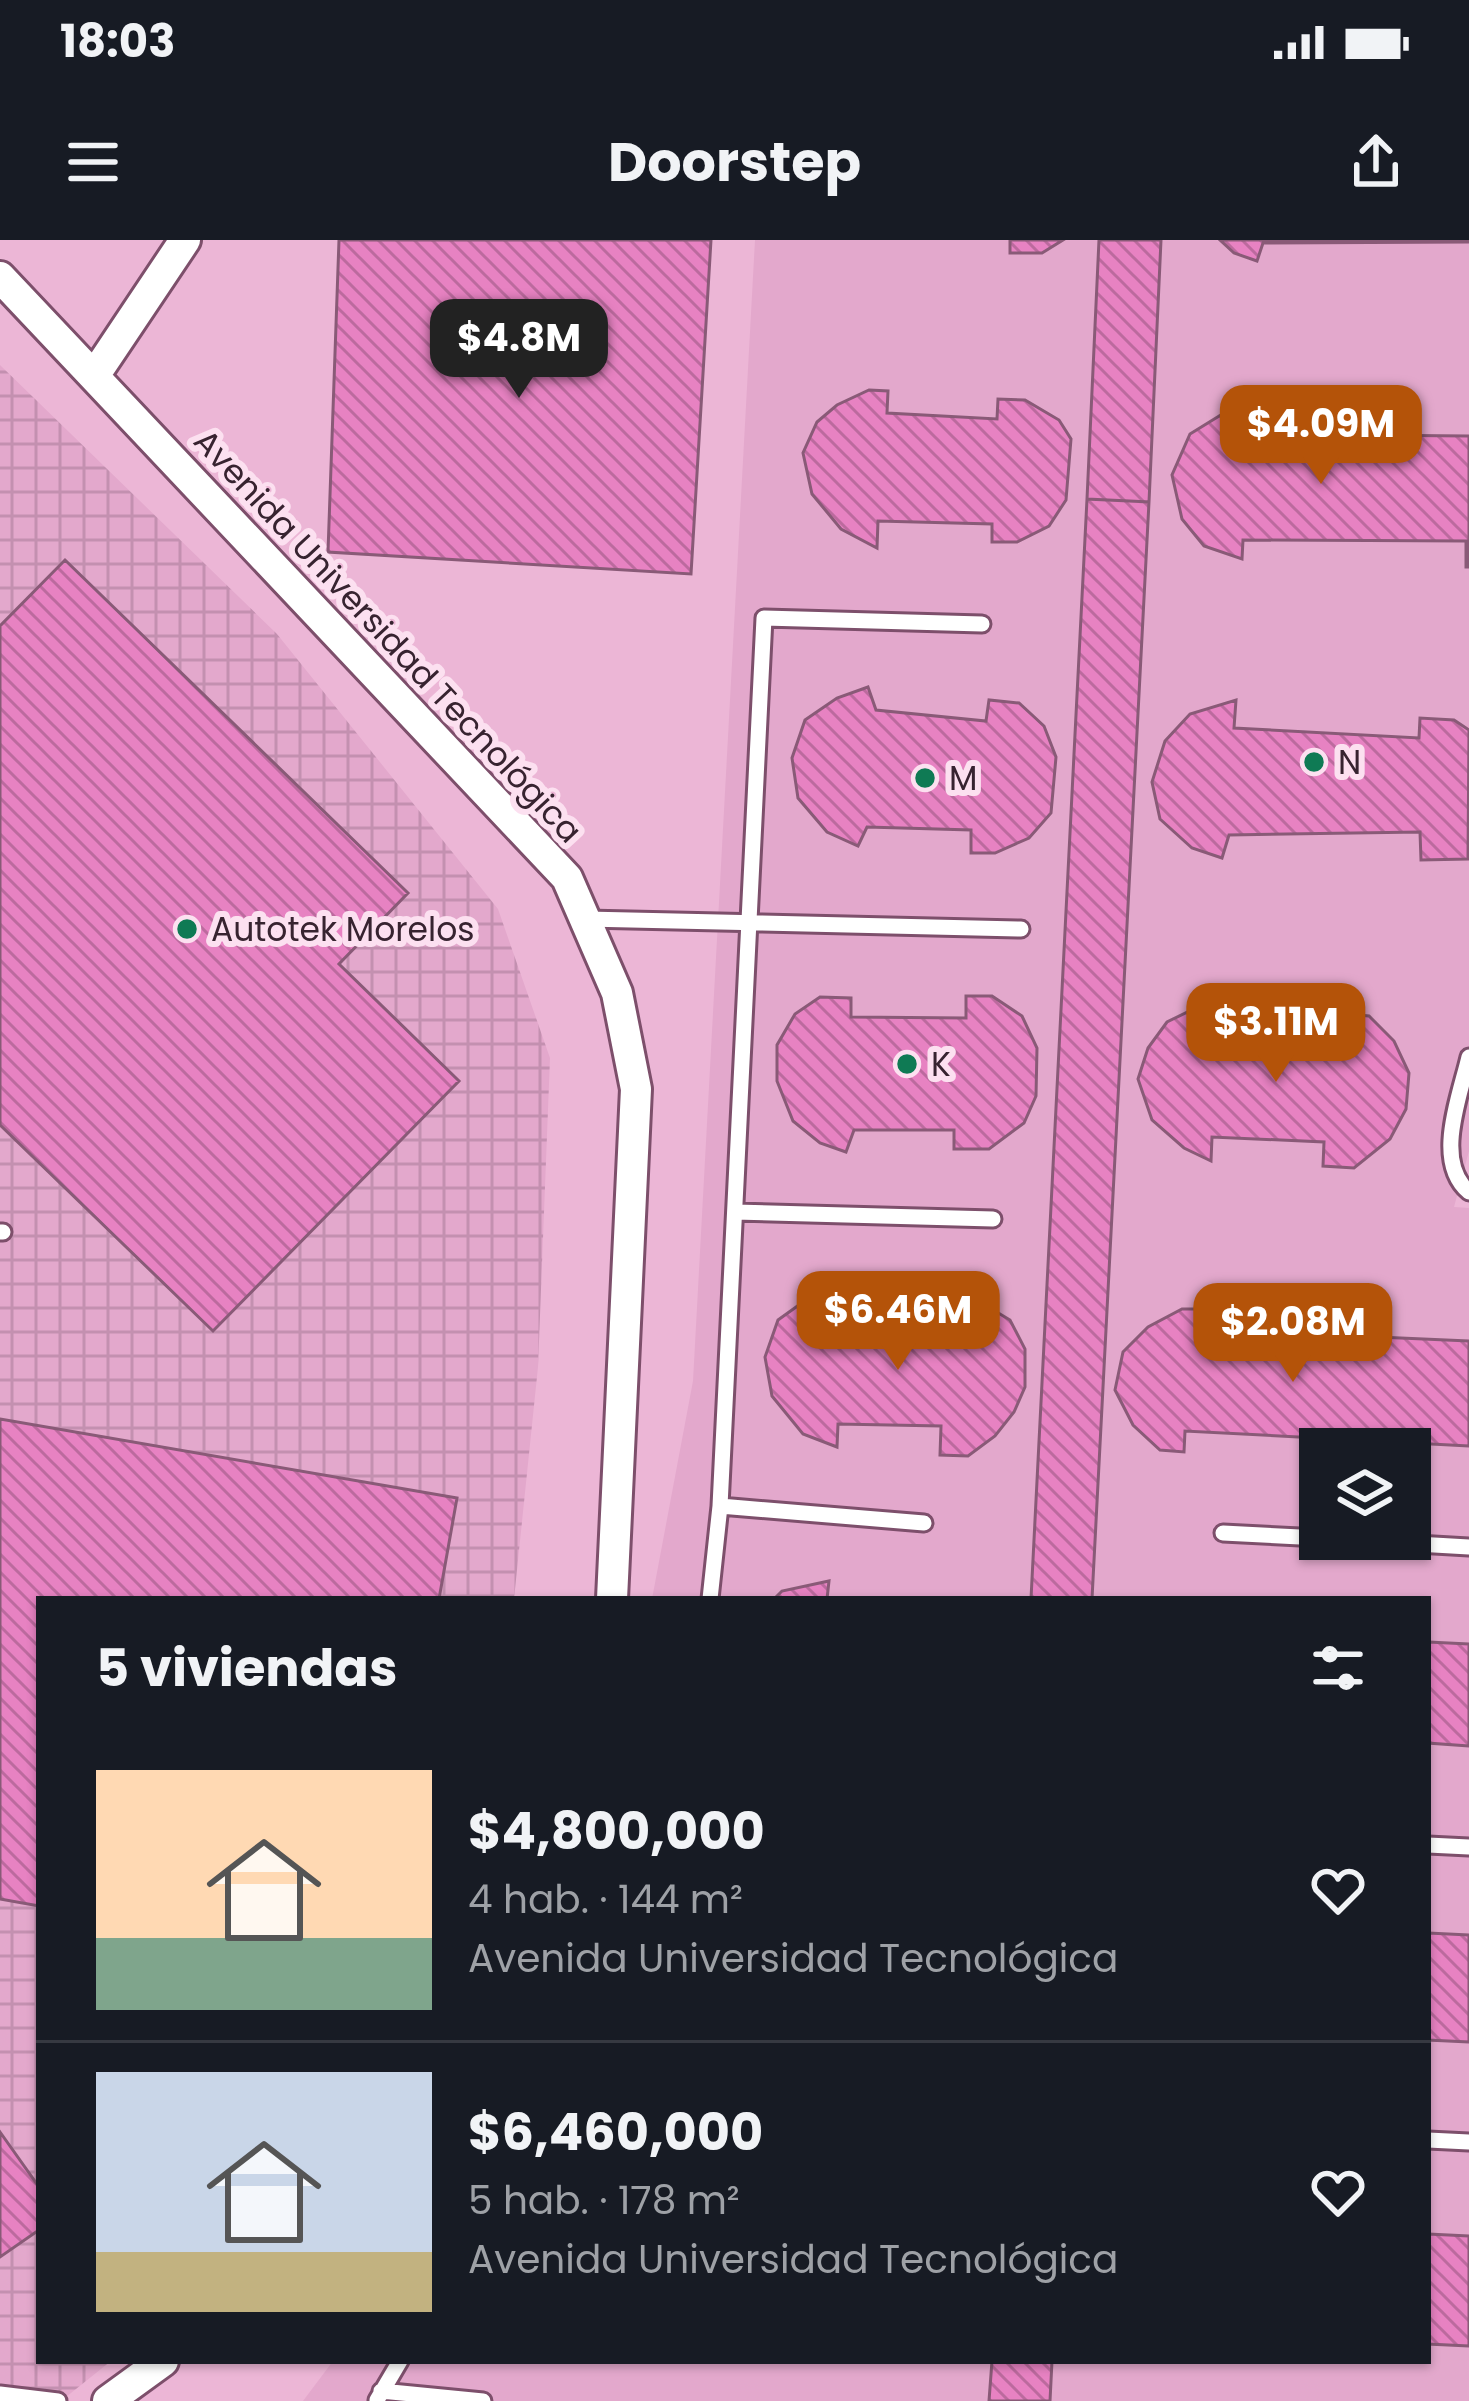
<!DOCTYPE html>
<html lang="es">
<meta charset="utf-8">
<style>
body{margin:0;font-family:Poppins,sans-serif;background:#242831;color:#f1f3f6;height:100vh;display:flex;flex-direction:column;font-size:45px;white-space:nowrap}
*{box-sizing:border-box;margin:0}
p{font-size:39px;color:#9ea1a6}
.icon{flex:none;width:66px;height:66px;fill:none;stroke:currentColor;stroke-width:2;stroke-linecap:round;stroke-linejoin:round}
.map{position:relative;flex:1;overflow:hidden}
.drawer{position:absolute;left:36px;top:1356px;width:1395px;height:768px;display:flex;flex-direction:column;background:#171b24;border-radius:0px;box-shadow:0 3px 9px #0004}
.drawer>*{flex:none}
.controls{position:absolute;left:1299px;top:1188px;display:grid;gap:24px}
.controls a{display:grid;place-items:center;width:132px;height:132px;border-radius:0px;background:#171b24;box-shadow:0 3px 9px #0004;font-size:60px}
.price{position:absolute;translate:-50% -102px;padding:0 27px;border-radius:24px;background:#b45309;color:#fff;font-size:39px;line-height:78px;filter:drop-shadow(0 3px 6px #0008)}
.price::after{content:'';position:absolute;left:50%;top:72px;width:36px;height:27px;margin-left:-18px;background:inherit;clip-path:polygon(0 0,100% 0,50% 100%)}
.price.active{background:#222;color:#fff}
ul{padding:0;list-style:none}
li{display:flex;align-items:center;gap:36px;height:300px;padding:0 60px}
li+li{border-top:3px solid #363941}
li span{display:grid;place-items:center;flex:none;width:336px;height:240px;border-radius:0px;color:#555}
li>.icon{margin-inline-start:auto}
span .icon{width:144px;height:144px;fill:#fffc;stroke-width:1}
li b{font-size:51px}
h2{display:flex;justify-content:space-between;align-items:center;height:144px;padding:0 60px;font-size:51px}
.status{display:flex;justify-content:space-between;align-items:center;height:84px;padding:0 60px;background:#171b24;direction:ltr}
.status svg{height:33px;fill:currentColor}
header{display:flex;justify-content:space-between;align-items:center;height:156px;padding:0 60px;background:#171b24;font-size:54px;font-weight:700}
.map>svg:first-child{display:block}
.built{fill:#e3a8cc;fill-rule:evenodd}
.industrial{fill:url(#industrial-grid)}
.building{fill:url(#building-back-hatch);stroke:#895a77;stroke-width:3}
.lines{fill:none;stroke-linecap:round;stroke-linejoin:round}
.service-casing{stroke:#7d4f6b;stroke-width:21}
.minor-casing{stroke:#7d4f6b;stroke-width:36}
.service{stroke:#fff;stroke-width:15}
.minor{stroke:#fff;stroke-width:30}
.poi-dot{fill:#0f7a54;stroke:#fce0f0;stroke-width:4.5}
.labels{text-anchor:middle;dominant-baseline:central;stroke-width:12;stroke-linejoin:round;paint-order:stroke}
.street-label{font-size:33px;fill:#372330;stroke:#fce0f0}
.poi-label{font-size:33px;fill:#372330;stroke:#fce0f0;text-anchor:start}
</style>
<div class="status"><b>18:03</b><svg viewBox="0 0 49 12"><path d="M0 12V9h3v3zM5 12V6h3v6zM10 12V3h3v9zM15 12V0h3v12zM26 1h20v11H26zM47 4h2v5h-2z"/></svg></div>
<header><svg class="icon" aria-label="menu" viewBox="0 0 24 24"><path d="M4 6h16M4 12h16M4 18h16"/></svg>Doorstep<svg class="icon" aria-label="share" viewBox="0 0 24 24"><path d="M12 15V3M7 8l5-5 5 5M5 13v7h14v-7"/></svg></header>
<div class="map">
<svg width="1469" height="2161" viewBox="0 0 1469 2161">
<defs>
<pattern id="industrial-grid" width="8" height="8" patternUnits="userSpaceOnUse" patternTransform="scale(3)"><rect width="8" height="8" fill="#e3a8cc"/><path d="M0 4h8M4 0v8" fill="none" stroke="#c390b0"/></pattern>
<pattern id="building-back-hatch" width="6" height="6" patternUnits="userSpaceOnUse" patternTransform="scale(3)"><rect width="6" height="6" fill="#e782c2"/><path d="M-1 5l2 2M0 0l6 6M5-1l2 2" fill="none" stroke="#bc6a9e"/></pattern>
</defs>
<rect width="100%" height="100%" fill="#ecb6d6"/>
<!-- built -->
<path class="built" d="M 755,0 L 1469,0 L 1469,911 L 1454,967 L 1469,968 L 1469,2161 L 303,2161 L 333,2121 L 1428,2121 L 1428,1359 L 652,1359 L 693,1141 ZM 1320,1209 L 1410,1209 L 1410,1299 L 1320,1299 Z"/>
<!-- industrial -->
<path class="industrial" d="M 0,125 L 277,394 L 498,669 L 550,818 L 538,1127 L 514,1359 L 39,1359 L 39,2121 L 111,2121 L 61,2161 L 0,2161 Z"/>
<!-- building -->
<path class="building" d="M 339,0 L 711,0 L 691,334 L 328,312 Z
M 1010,0 L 1063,0 L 1042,13 L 1010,13 Z
M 1099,0 L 1161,0 L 1149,262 L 1087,259 Z
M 1220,0 L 1469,0 L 1469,2 L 1263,3 L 1257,21 L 1234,13 Z
M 869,150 L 888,151 L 887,173 L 997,179 L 998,159 L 1025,160 L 1059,180 L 1071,199 L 1066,260 L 1049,286 L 1017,302 L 992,302 L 992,284 L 878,281 L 877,308 L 841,289 L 812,254 L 803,213 L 817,182 L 837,165 Z
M 1224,173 L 1250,174 L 1250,194 L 1469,196 L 1469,327 L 1466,327 L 1466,301 L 1243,300 L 1242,319 L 1204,306 L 1182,279 L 1172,235 L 1190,194 Z
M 1087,259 L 1149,262 L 1092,1359 L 1031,1359 Z
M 65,320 L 408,653 L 339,724 L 459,841 L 213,1091 L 0,885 L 0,386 Z
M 868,447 L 876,470 L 986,481 L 989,460 L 1019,463 L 1044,486 L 1056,517 L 1051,573 L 1029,598 L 995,613 L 971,613 L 971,590 L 867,587 L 858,606 L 827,592 L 798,558 L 792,518 L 805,480 L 837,458 Z
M 1236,460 L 1234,488 L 1419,498 L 1420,478 L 1454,480 L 1469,490 L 1468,619 L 1421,620 L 1420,592 L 1229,595 L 1222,618 L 1192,608 L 1160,579 L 1152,542 L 1165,501 L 1190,474 Z
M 966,756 L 992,756 L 1022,776 L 1037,808 L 1036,856 L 1024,883 L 989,909 L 954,909 L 954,890 L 854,890 L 846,912 L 820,903 L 793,881 L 777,841 L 777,805 L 795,774 L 820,757 L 851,758 L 851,777 L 966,778 Z
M 1214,759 L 1219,786 L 1333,796 L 1335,773 L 1369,776 L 1394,801 L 1409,833 L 1406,869 L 1390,899 L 1354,928 L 1323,926 L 1324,902 L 1212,897 L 1211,921 L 1184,908 L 1152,880 L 1138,839 L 1148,808 L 1167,782 Z
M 810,1057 L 842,1058 L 841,1081 L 955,1085 L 956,1061 L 980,1062 L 1010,1080 L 1025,1109 L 1025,1147 L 1014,1172 L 995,1196 L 968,1216 L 940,1215 L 941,1186 L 838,1184 L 837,1207 L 803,1194 L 772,1156 L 765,1117 L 778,1080 Z
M 1182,1069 L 1200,1069 L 1199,1089 L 1469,1101 L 1469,1206 L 1185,1191 L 1184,1212 L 1160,1210 L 1133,1185 L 1115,1150 L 1123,1112 L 1148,1087 Z
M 0,1179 L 457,1258 L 439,1359 L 39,1359 L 39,1666 L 0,1659 Z
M 829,1341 L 827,1359 L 774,1359 L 782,1351 Z
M 1428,1402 L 1469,1404 L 1469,1506 L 1428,1503 Z
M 1428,1693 L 1469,1695 L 1469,1802 L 1428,1800 Z
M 0,1892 L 39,1947 L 39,1990 L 0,2017 Z
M 1428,1994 L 1469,1996 L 1469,2106 L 1428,2104 Z
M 992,2121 L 1052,2121 L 1050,2161 L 989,2161 Z"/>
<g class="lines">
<!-- service casing -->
<g class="service-casing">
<path id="service" d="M 586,679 L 1021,689
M 1469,817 C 1460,856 1433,922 1469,952
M 735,972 L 993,979
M 0,992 L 3,992
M 720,1266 L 924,1283
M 1223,1293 L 1320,1298
M 1330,1299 L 1469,1307
M 710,1359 L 720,1266 L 764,378 L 982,384
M 1428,1605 L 1469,1607
M 1428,1900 L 1469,1902
M 381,2151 L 483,2161
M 0,2154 L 58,2161
M 377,2160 L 400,2121"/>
</g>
<!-- minor casing -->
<g class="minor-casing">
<path id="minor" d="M 0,37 L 567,638 L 617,753 L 636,849 L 612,1359
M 94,136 L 185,0
M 108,2161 L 163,2121"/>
</g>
<!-- service -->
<use href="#service" class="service"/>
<!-- minor -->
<use href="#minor" class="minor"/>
</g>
<!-- markers -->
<g class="poi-dot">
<circle cx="1314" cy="522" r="12"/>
<circle cx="925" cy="538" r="12"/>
<circle cx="187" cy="689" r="12"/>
<circle cx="907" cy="824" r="12"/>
</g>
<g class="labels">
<!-- street labels -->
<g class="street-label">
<text transform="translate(388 396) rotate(47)">Avenida Universidad Tecnológica</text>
</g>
<!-- poi labels -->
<g class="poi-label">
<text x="1338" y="522">N</text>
<text x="949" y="538">M</text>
<text x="211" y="689">Autotek Morelos</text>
<text x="931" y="824">K</text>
</g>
</g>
</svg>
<div class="controls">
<a><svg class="icon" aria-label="layers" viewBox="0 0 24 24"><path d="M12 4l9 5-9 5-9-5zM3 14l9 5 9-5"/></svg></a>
</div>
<b class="price active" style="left:519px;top:161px">$4.8M</b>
<b class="price" style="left:1321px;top:247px">$4.09M</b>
<b class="price" style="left:1276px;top:845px">$3.11M</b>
<b class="price" style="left:898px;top:1133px">$6.46M</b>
<b class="price" style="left:1293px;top:1145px">$2.08M</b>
<section class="drawer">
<h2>5 viviendas<svg class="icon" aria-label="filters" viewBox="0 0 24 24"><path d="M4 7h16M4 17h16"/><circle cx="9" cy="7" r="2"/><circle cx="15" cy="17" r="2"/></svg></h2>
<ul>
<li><span style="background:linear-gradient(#ffd9b3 70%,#7fa58c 0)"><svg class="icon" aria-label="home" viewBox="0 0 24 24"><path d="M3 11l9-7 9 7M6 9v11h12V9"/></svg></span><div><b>$4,800,000</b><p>4 hab. · 144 m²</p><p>Avenida Universidad Tecnológica</p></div><svg class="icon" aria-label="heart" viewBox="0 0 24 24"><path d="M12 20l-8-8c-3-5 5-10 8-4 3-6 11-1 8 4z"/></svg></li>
<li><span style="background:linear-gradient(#c9d6e8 75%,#c2b280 0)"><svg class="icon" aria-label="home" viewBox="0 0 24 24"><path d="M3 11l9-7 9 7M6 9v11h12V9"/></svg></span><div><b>$6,460,000</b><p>5 hab. · 178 m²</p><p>Avenida Universidad Tecnológica</p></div><svg class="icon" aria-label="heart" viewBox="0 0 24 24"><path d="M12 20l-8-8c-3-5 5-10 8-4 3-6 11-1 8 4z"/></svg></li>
</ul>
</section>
</div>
